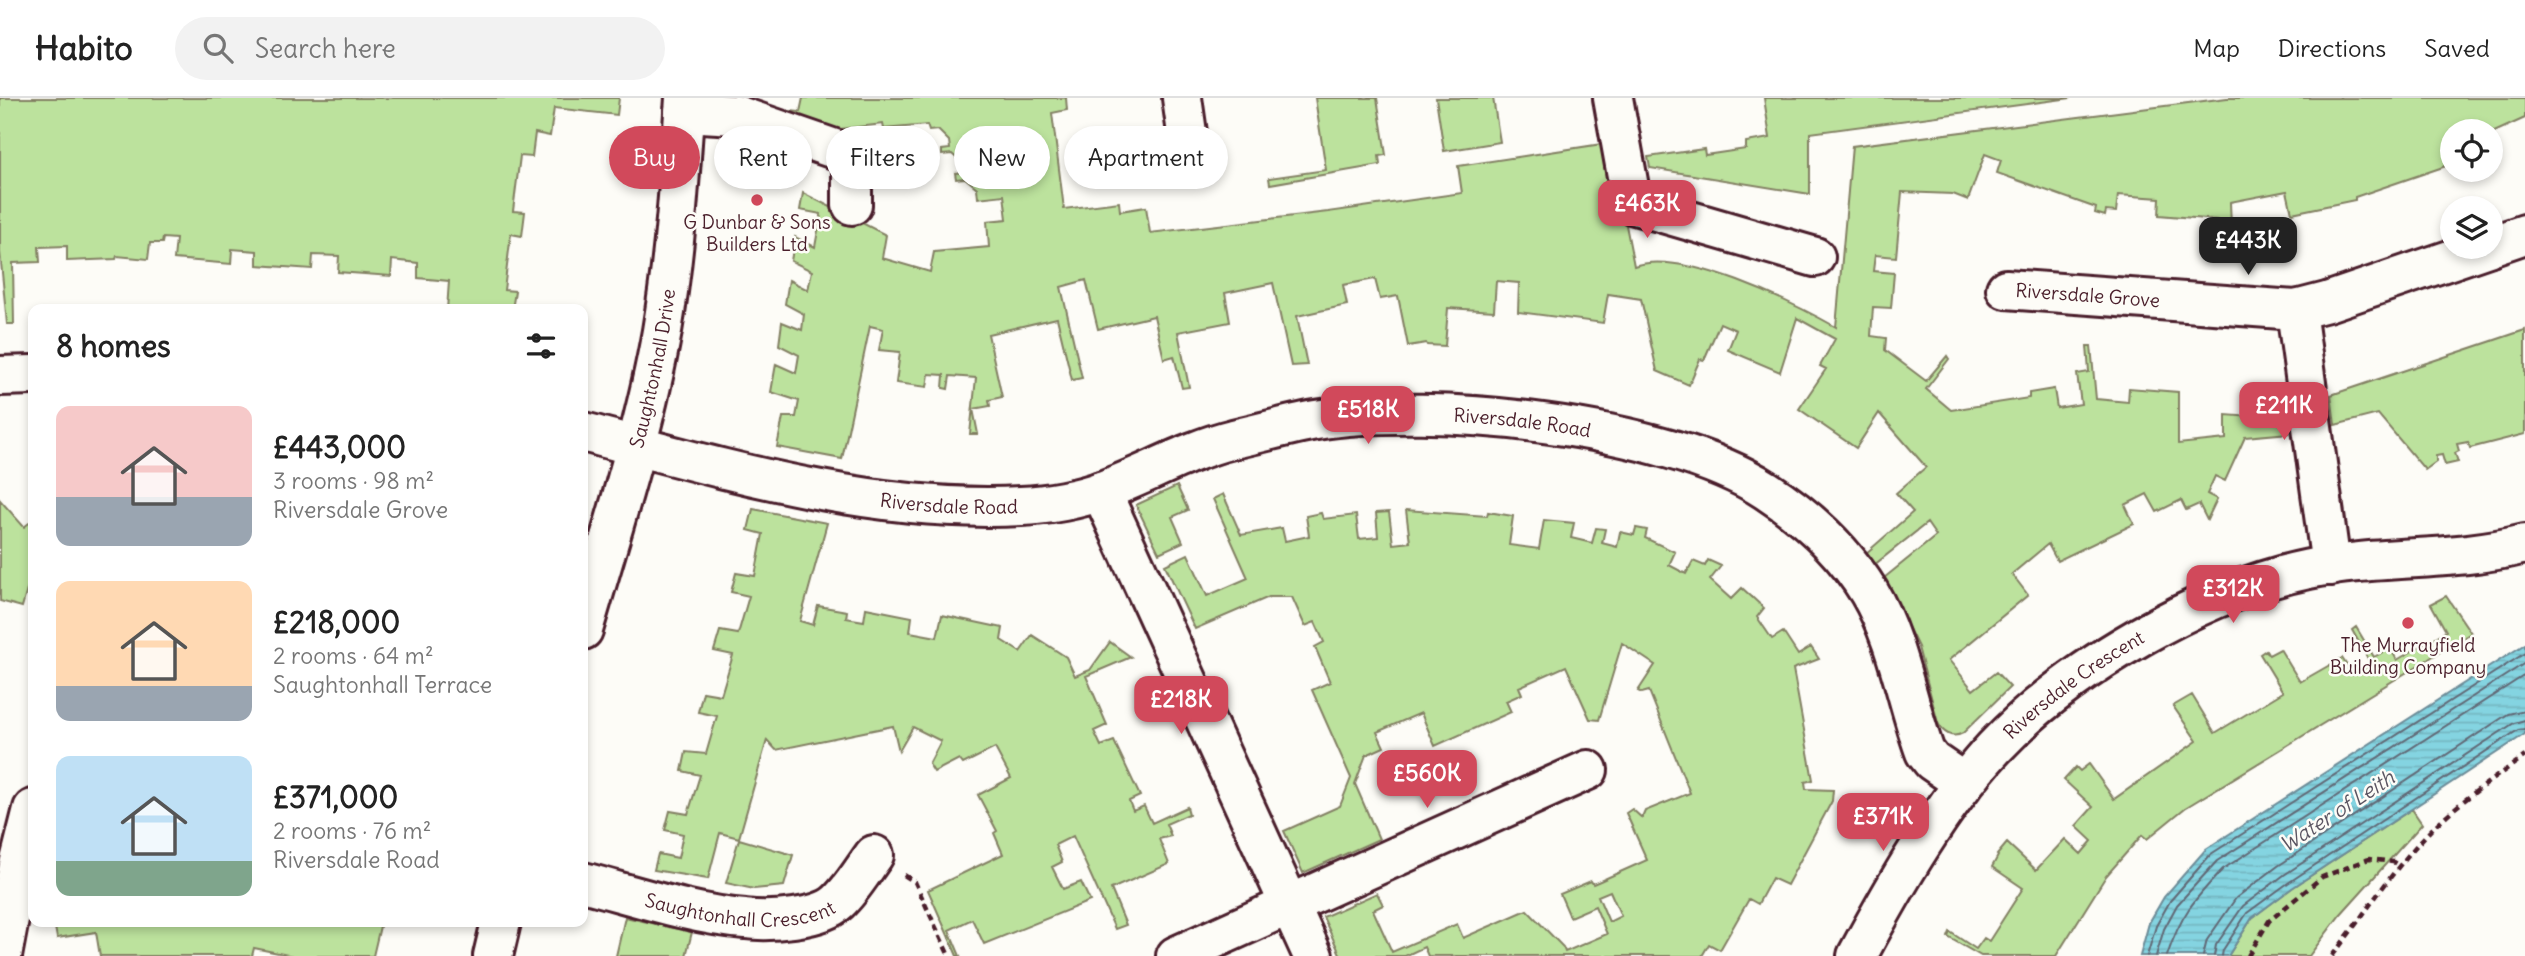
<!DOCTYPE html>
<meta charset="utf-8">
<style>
body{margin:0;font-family:Delius,sans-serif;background:#f2f2f2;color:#222;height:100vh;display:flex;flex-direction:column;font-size:26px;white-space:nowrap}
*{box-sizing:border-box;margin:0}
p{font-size:23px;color:#767676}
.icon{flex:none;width:38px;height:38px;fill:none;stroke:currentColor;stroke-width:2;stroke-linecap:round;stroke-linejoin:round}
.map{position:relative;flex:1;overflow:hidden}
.details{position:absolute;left:28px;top:206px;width:560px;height:623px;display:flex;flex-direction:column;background:#fff;border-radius:14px;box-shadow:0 4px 10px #0003}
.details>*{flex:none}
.hud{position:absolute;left:609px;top:28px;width:665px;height:63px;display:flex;gap:14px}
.buttons{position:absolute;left:2440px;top:21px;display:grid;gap:14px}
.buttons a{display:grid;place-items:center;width:63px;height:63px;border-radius:50%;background:#fff;box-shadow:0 4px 10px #0003;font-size:35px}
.price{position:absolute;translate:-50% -60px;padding:0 16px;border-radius:14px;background:#d1495b;color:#fff;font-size:23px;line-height:46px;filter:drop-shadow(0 2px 4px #0008)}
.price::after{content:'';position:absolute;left:50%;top:42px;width:21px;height:16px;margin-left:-10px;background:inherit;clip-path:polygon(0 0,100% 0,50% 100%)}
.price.selected{background:#222;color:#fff}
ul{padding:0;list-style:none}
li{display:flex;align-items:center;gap:21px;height:175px;padding:0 28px}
li span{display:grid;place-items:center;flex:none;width:196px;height:140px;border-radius:14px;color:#555}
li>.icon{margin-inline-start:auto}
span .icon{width:84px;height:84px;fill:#fffc;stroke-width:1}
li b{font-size:30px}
h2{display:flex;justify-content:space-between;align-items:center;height:84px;padding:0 28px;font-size:30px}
.pill{padding:0 24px;border-radius:32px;background:#fff;box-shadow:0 4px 10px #0003;font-size:24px;line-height:63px}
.pill.selected{background:#d1495b;color:#fff}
header{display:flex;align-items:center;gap:42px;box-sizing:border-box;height:98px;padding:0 35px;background:#fff;border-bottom:2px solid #e0e0e0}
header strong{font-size:33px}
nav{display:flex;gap:38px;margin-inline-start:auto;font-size:24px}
.search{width:490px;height:63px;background:#f2f2f2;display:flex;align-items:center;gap:18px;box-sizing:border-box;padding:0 24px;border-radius:38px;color:#767676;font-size:26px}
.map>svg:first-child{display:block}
.green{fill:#bce29d;stroke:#838064;stroke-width:2;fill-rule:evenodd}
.water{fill:url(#water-rules);stroke:#6d8c98;stroke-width:2}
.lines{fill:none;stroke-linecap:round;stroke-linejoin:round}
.shore{stroke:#616774;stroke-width:2}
.minor-casing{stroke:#4a1f2b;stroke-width:44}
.path{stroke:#4a1f2b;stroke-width:4.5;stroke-dasharray:7 5;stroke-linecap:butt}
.minor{stroke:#fdfcf7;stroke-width:38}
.poi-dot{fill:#d1495b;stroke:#fdfcf7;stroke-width:2.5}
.labels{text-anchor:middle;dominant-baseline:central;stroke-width:5;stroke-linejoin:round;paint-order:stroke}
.poi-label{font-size:19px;fill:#4a1f2b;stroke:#fdfcf7}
.street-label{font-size:19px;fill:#4a1f2b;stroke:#fdfcf7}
.water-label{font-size:21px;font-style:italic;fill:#5b5562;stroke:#fdfcf7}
</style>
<header>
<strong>Habito</strong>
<div class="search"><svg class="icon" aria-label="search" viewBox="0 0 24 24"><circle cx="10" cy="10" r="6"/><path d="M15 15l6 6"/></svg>Search here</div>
<nav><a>Map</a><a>Directions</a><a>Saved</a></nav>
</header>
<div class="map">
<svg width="2525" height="858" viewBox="0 0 2525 858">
<defs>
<pattern id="water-rules" width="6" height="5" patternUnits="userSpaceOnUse" patternTransform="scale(1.75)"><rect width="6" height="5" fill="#84d4e1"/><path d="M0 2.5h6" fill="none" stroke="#74b6c1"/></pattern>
</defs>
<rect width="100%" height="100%" fill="#fdfcf7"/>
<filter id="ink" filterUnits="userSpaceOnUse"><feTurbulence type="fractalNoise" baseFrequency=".0143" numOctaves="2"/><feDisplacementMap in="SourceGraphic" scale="14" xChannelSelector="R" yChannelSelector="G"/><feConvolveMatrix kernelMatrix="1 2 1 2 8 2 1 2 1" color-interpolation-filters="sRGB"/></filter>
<g filter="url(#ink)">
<!-- green -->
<path class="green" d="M 0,0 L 619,0 L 617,17 L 554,10 L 550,38 L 535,35 L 532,59 L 520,58 L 513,113 L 525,114 L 522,138 L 511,136 L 504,192 L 515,193 L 512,212 L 447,212 L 449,183 L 418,180 L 418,165 L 392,162 L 391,178 L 338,174 L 339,158 L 313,157 L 312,171 L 257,167 L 257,153 L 232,151 L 231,166 L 174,161 L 176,141 L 163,140 L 162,145 L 150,145 L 148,161 L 117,158 L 116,161 L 67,163 L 67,148 L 39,149 L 40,164 L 13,165 L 14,226 L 7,226 L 0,154 Z
M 803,0 L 1066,0 L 1067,12 L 1052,15 L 1064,111 L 1119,104 L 1120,113 L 1146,109 L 1150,135 L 1328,114 L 1462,95 L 1458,68 L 1602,46 L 1609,91 L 1619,91 L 1634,168 C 1683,150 1793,205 1836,229 L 1852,48 L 2227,0 L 2525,0 L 2525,20 L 2490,36 L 2490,33 L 2452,33 L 2452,66 L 2355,99 L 2355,102 L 2292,115 L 2287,93 L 2230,104 L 2231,129 L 2217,128 L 2217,122 L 2159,117 L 2160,100 L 2118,97 L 2116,114 L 2106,113 L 2105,118 L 2095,115 L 2096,110 L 1997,75 L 2001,62 L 1985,56 L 1968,102 L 1953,96 L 1902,94 L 1896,159 L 1875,157 L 1873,173 L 1894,175 L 1891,210 L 1873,209 L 1871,238 L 1886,240 L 1885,252 L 1926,283 L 1947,258 L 1949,261 L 1926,291 L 1951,312 L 2029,300 L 2029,295 L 2054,291 L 2057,310 L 2081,306 L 2077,276 L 2089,274 L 2087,248 L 2091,248 L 2096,301 L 2128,304 L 2129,290 L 2178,294 L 2178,346 L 2226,341 L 2226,317 L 2266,320 L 2267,300 L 2284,301 L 2289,335 L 2245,339 L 2225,383 L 2215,378 L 2207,396 L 2217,401 L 2207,422 L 2199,406 L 2186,412 L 2181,402 L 2157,414 L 2147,396 L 2125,407 L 2134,426 L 2057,463 L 2048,446 L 2012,476 L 2028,497 L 1949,562 L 1973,592 L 1996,574 L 2010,589 L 1963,635 C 1952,641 1943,635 1938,625 L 1918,549 L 1884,480 L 1936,438 L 1927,425 L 1874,467 L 1865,456 L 1913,414 L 1896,395 L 1926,369 L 1879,315 L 1856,350 L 1799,311 L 1826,271 L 1820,268 L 1835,241 L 1797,220 L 1780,274 L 1728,252 L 1736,232 L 1720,225 L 1704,262 L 1700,261 L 1689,287 L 1657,273 L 1641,201 L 1608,196 L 1603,225 L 1518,214 L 1519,185 L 1496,183 L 1494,213 L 1448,210 L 1445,248 L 1427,247 L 1426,245 L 1408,248 L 1398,198 L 1380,201 L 1375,181 L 1343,187 L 1347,207 L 1297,218 L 1307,267 L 1291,268 L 1273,185 L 1225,195 L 1230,224 L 1178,234 L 1189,289 L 1182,290 L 1174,258 L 1164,261 L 1154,218 L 1098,231 L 1086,182 L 1061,189 L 1082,280 L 1072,282 L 1057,220 L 988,236 L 1002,299 L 989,302 L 990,308 L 973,311 L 978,336 L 970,336 L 976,280 L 950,278 L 948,291 L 943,290 L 944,277 L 929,276 L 927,289 L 896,285 L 900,254 L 879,252 L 883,231 L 870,228 L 842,361 L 777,349 L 783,319 L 796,319 L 799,303 L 771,294 L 776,266 L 796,275 L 799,257 L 779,247 L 782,224 L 802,232 L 804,216 L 785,206 L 789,182 L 808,192 L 812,173 L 791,163 L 795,139 L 815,149 L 821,116 L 800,112 L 803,95 L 886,137 L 882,160 L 930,174 L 934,154 L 989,149 L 987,123 L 1007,121 L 1004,97 L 978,100 L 977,90 L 965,80 L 956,81 L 955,75 L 965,74 L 964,67 L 952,56 L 942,57 L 942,52 L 950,51 L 949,43 L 938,32 L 929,33 L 927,27 L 884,31 L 883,26 L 814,34 L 739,8 L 800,14 Z
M 1315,0 L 1377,0 L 1386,57 L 1379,58 L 1380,67 L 1270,86 L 1269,80 L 1326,72 Z
M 1436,0 L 1493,0 L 1500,44 L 1444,53 Z
M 1764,0 L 2071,0 L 1810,35 L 1810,96 L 1650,70 L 1648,59 L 1704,51 L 1705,57 L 1746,51 L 1746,44 L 1770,40 Z
M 2525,232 L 2525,336 L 2470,350 L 2468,344 L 2457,346 L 2459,353 L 2455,355 L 2458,364 L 2445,367 L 2442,357 L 2436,358 L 2436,364 L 2425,372 L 2378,316 L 2335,327 L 2331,297 Z
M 1177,388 L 1188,412 L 1172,419 L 1183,444 L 1159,455 L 1136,407 Z
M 1223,396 L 1241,437 L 1282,430 L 1285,443 L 1309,438 L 1306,418 L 1321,415 L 1323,421 L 1356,417 L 1359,441 L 1378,439 L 1376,415 L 1389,414 L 1393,446 L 1410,444 L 1406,412 L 1487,418 L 1488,414 L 1513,418 L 1509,447 L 1539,451 L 1544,422 L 1574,425 L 1571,440 L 1592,445 L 1596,430 L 1605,431 L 1602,445 L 1617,449 L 1620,434 L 1634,437 L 1636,430 L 1647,432 L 1645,440 L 1675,454 L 1669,467 L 1686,476 L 1693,463 L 1705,468 L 1708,462 L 1721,468 L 1710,482 L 1731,501 L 1742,490 L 1764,510 L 1757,519 L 1772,541 L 1783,534 L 1798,557 L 1811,549 L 1819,561 L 1793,571 L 1813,682 L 1805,684 L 1806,691 L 1833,692 L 1832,703 L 1787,787 L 1772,780 L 1758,806 L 1749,801 L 1720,852 L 1709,846 L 1702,858 L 1428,858 L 1424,849 L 1405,858 L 1341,858 L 1323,819 L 1377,795 L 1383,807 L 1373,812 L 1392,854 L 1457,826 L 1463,840 L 1527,812 L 1563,849 L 1565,854 L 1607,836 L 1595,808 L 1570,819 L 1560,796 L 1591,783 L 1593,786 L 1600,783 L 1647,762 L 1626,715 L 1632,711 L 1642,720 L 1645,713 L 1690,695 L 1649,593 L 1642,595 L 1638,593 L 1655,567 L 1622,545 L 1599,622 L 1590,621 L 1566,568 L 1519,589 L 1522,596 L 1506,603 L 1511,614 L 1435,648 L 1421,615 L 1377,634 L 1384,649 L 1366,657 L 1355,686 L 1379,741 L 1303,775 L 1284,733 L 1340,708 L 1351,680 L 1312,592 L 1330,584 L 1315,549 L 1324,544 L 1315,524 L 1305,528 L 1292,499 L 1269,499 L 1195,531 L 1165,467 L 1188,456 L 1207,498 L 1248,480 L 1213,401 ZM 1610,793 L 1621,818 L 1609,824 L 1598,798 Z
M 0,402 L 24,429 L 33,422 L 33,471 L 22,509 L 0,503 Z
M 753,411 L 827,425 L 800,523 L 813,527 L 818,508 L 847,513 L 846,520 L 864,523 L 866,510 L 912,519 L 910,534 L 937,539 L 942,517 L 1003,530 L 1001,542 L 1020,554 L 1032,537 L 1066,559 L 1075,578 L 1090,572 L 1110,544 L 1131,559 L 1086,578 L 1107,627 L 1094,633 L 1101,648 L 1114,643 L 1140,698 L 1129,703 L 1133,713 L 1144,708 L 1152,725 L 1187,709 L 1189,716 L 1166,726 L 1171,738 L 1159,741 L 1169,766 L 1111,791 L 1126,827 L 1115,831 L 1073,738 L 1055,747 L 1062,764 L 1052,769 L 1063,791 L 1081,784 L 1090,803 L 984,846 L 972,821 L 949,832 L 960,858 L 957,858 L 928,792 L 1003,756 L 994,735 L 997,733 L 978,697 L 1011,680 L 995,650 L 963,666 L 959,661 L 934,674 L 929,666 L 941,643 L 913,629 L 899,653 L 893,628 L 776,652 L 767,642 L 739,740 L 720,735 L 708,781 L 654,772 L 658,756 L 678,760 L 683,736 L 665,732 L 670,713 L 688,716 L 700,677 L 682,673 L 686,654 L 706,656 L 717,618 L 698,614 L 703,594 L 721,597 L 733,557 L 714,553 L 720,533 L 738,536 L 749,498 L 731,494 L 736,475 L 755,478 L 763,436 L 748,432 Z
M 2446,498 L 2471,535 L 2185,710 L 2147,741 L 2142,737 L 2106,778 L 2056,858 L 1981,858 L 1948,839 L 1950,834 L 1976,851 L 1984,840 L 1989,843 L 2023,790 L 1992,769 L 1998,758 L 1997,757 L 2007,745 L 2036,772 L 2065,741 L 2081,756 L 2092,743 L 2076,728 L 2093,709 L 2064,682 L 2076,669 L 2080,673 L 2089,666 L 2114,701 L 2197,643 L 2173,608 L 2192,597 L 2215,635 L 2283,594 L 2260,556 L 2266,552 L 2269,557 L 2280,551 L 2300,584 L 2342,560 L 2353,577 L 2371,566 L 2352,532 L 2356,529 L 2374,559 L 2390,550 L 2397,562 L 2446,533 L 2431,506 Z
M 2412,711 L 2422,726 L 2340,817 L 2309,858 L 2228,858 L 2252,820 L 2292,790 Z
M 739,741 L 793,757 L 784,788 L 754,791 L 726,785 Z
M 625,819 L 692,834 L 686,858 L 616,858 Z
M 54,824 L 381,824 L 373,858 L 293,858 L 254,850 L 252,858 L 100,858 L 96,834 L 57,840 Z"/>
<!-- water -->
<path class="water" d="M 2525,546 L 2525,636 L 2292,790 L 2252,820 L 2228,858 L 2140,858 L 2149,825 L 2164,799 L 2206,751 Z"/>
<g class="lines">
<!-- shore -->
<path class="shore" d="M 2147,858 L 2156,828 L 2170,803 L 2211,756 L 2525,555
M 2156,858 L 2164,831 L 2177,807 L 2217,763 L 2525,565
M 2167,858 C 2181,816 2193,803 2223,771 L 2525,577
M 2203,858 L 2207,842 L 2236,800 L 2278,768 L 2508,616 L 2525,612
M 2214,858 L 2216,847 L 2243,808 L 2284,777 L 2514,625 L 2525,622
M 2222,858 L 2223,852 L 2247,815 L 2288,785 L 2518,632 L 2525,631"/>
<!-- minor casing -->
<g class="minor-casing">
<g id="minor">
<path d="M 1182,0 L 1190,56"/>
<path d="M 1613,0 L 1632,106 L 1815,159"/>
<path d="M 684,14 L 736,17 L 852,57 L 852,107"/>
<path d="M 2490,148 L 2525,136"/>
<path id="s1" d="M 2006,191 L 2296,212 L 2327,204 L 2488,149"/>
<path d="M 2296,212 L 2331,468"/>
<path d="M 0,278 L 33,277"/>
<path id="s2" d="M 583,334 C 724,371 873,416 1021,408 C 1048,407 1080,401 1104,392 C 1148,376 1188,352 1233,341 C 1261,335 1288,327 1316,322 C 1432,303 1666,327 1766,392 C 1806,418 1844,453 1869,494 C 1898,543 1906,602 1925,654 L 1932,663 L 1964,685"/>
<path d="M 1101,393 L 1313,858"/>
<path id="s3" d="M 583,532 C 611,434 644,335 662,233 C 675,156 680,78 685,0"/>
<path id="s4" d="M 583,784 C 633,797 693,817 745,821 C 769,824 820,821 838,804 C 852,791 863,772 874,757"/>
<path d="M 2,858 L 19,767 L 33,711"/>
<path d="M 493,858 L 501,824"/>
<path d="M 1176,858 L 1588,672"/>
<path id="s5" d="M 1857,858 C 1894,789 1941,707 1994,650 C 2068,571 2202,493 2309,471 C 2380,457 2455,464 2525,446"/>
</g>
</g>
<!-- path -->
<path class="path" d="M 904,777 L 915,784 L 949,858
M 2248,858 L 2269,823 L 2322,779 L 2369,761 L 2393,764 L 2400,768
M 2332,858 C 2365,816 2394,769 2432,731 C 2460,703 2493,681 2525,658"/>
<!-- minor -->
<use href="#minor" class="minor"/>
</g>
</g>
<!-- markers -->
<g class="poi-dot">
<circle cx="757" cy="102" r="7"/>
<circle cx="2408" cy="525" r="7"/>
</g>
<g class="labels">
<!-- poi labels -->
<g class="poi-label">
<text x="757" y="124">G Dunbar &amp; Sons<tspan x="757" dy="22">Builders Ltd</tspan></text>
<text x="2408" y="547">The Murrayfield<tspan x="2408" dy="22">Building Company</tspan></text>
</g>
<!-- street labels -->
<g class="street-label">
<text stroke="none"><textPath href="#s1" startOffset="82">Riversdale Grove</textPath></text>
<text stroke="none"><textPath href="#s3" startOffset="271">Saughtonhall Drive</textPath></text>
<text stroke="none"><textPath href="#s2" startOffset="962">Riversdale Road</textPath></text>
<text stroke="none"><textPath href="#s2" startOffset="374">Riversdale Road</textPath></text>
<text stroke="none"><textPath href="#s5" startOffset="352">Riversdale Crescent</textPath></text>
<text stroke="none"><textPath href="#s4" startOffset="161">Saughtonhall Crescent</textPath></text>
</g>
<!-- water labels -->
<g class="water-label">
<text transform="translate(2337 713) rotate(-33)">Water of Leith</text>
</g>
</g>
</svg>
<div class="buttons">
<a><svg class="icon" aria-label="locate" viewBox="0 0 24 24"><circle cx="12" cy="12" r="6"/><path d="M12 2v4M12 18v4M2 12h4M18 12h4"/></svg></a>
<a><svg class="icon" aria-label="layers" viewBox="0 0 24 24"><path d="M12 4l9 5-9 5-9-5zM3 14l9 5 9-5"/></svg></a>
</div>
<b class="price" style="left:1647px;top:142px">£463K</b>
<b class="price selected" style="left:2248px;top:179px">£443K</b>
<b class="price" style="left:2284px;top:344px">£211K</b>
<b class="price" style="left:1368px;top:348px">£518K</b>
<b class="price" style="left:2233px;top:527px">£312K</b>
<b class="price" style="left:1181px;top:638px">£218K</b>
<b class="price" style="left:1427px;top:712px">£560K</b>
<b class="price" style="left:1883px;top:755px">£371K</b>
<div class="hud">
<a class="pill selected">Buy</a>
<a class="pill">Rent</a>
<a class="pill">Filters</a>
<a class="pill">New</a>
<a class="pill">Apartment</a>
</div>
<section class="details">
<h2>8 homes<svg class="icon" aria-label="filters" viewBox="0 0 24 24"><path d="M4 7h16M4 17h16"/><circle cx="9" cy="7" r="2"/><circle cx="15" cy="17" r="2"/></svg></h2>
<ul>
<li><span style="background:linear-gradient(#f6c9c9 65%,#9aa5b1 0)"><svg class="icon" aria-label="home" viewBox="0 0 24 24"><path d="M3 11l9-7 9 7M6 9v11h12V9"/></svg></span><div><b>£443,000</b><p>3 rooms · 98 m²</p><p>Riversdale Grove</p></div></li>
<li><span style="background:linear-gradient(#ffd9b3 75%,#9aa5b1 0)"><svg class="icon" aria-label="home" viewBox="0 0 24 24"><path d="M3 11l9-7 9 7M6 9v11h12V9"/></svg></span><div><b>£218,000</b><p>2 rooms · 64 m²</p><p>Saughtonhall Terrace</p></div></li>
<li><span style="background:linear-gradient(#bfe0f5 75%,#7fa58c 0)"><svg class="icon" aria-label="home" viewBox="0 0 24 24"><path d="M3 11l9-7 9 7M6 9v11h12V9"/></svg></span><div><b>£371,000</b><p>2 rooms · 76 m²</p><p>Riversdale Road</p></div></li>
</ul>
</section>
</div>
